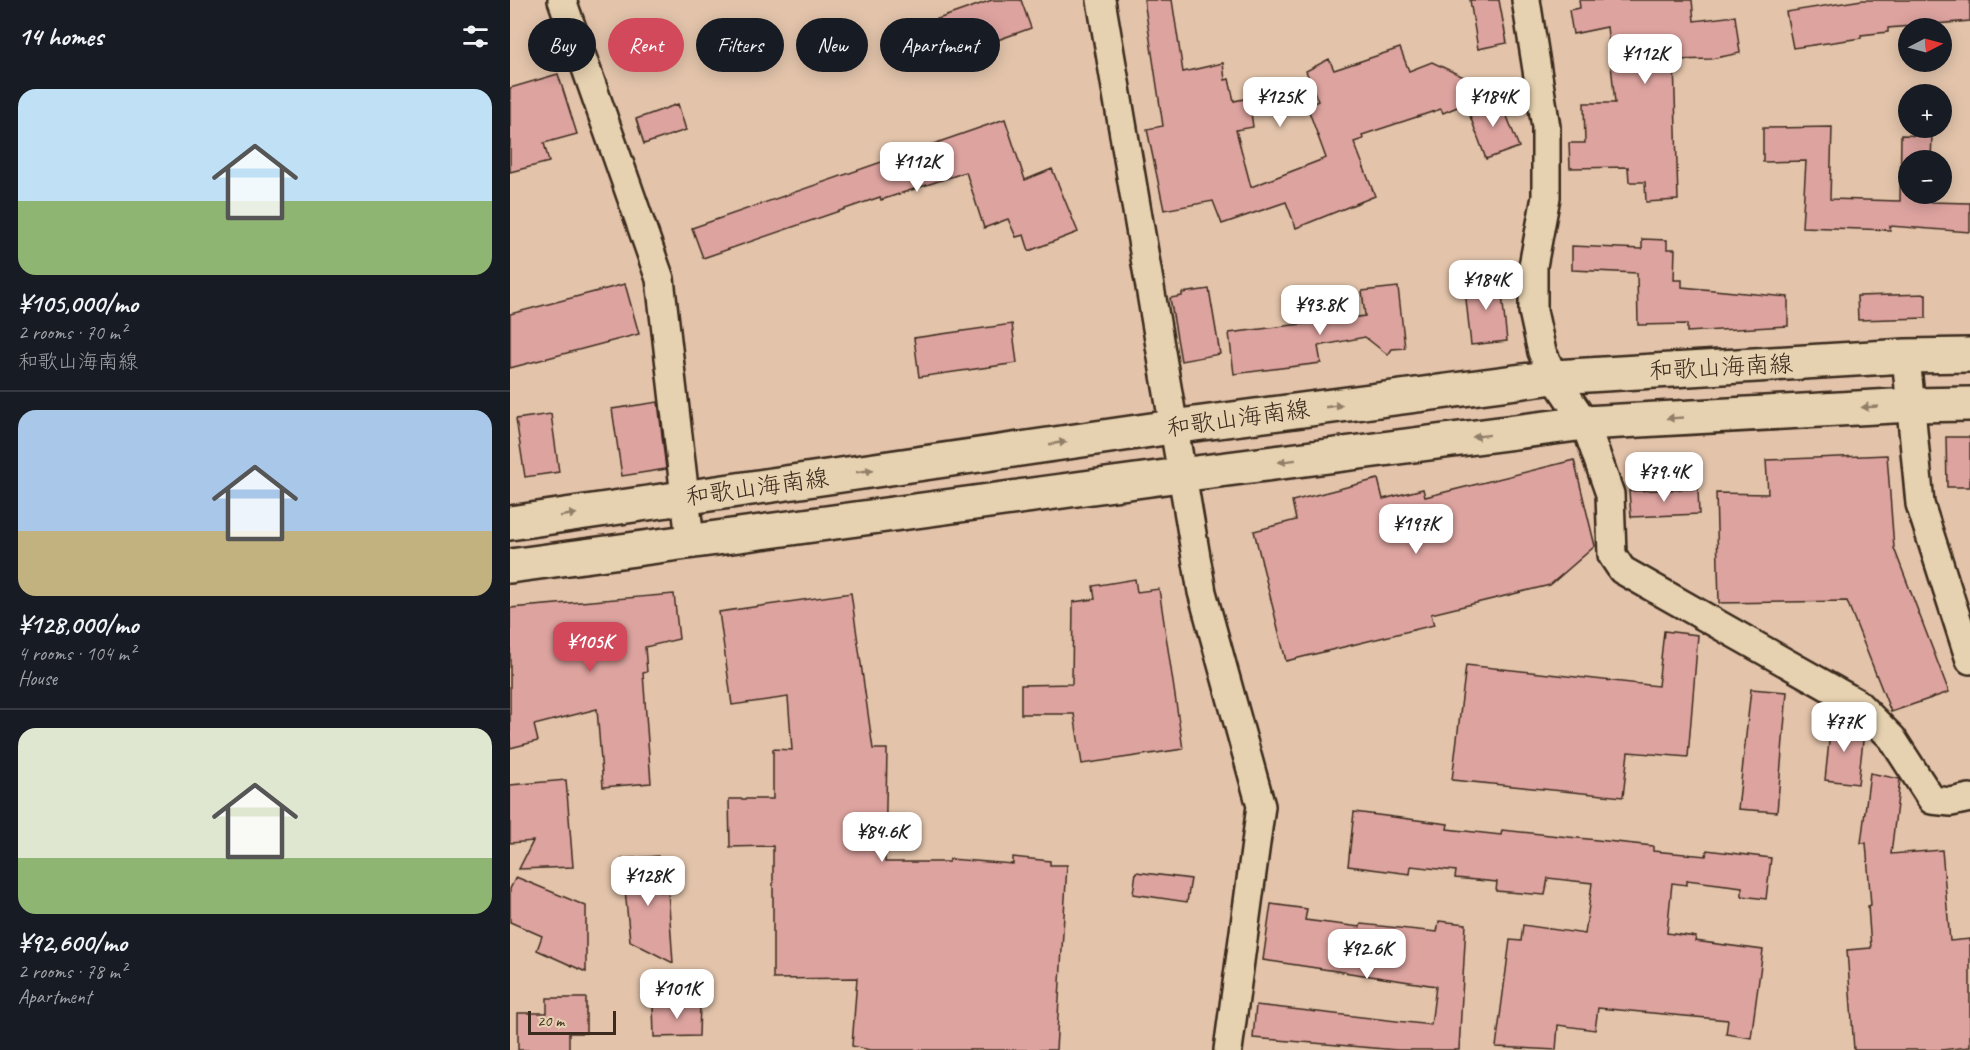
<!DOCTYPE html>
<meta charset="utf-8">
<style>
body{margin:0;font-family:Caveat,"Klee One",sans-serif;background:#242831;color:#f1f3f6;height:100vh;display:flex;flex-direction:column;font-size:22px;white-space:nowrap}
*{box-sizing:border-box;margin:0}
p{font-size:20px;color:#9ea1a6}
.icon{flex:none;width:33px;height:33px;fill:none;stroke:currentColor;stroke-width:2;stroke-linecap:round;stroke-linejoin:round}
.map{position:relative;flex:1;overflow:hidden}
.side{display:flex;flex-direction:column;background:#171b24;width:510px}
.side>*{flex:none}
.guide{position:absolute;left:18px;top:18px;width:570px;height:54px;display:flex;gap:12px}
.needle{width:39px;rotate:84deg}
.tools{position:absolute;left:1388px;top:18px;display:grid;gap:12px}
.tools a{display:grid;place-items:center;width:54px;height:54px;border-radius:50%;background:#171b24;box-shadow:0 3px 15px #0003;font-size:30px}
.scale{position:absolute;left:18px;bottom:15px;width:88px;box-sizing:border-box;padding-left:6px;border:3px solid #3b2a1e;border-top:0;font-size:16px;line-height:21px;white-space:nowrap;color:#3b2a1e;-webkit-text-stroke:4px #e6d2b0;paint-order:stroke}
.price{position:absolute;translate:-50% -51px;padding:0 14px;border-radius:12px;background:#fff;color:#222;font-size:20px;line-height:39px;filter:drop-shadow(0 2px 3px #0008)}
.price::after{content:'';position:absolute;left:50%;top:36px;width:18px;height:14px;margin-left:-9px;background:inherit;clip-path:polygon(0 0,100% 0,50% 100%)}
.price.on{background:#d1495b;color:#fff}
ul{padding:0;list-style:none}
li{display:grid;align-content:center;gap:12px;height:318px;padding:0 18px}
li+li{border-top:2px solid #363941}
li span{display:grid;place-items:center;height:186px;border-radius:18px;color:#555}
li>.icon{margin-inline-start:auto}
span .icon{width:108px;height:108px;fill:#fffc;stroke-width:1}
li b{font-size:26px}
h2{display:flex;justify-content:space-between;align-items:center;height:72px;padding:0 18px;font-size:26px}
.tag{padding:0 21px;border-radius:27px;background:#171b24;box-shadow:0 3px 15px #0003;font-size:21px;line-height:54px}
.tag.on{background:#d1495b;color:#fff}
main{display:flex;flex:1;min-height:0}
.map>svg:first-child{display:block}
.building{fill:#dda39f;stroke:#3b2a1e;stroke-width:1.5}
.lines{fill:none;stroke-linecap:round;stroke-linejoin:round}
.minor-casing{stroke:#3b2a1e;stroke-width:32}
.secondary-casing{stroke:#3b2a1e;stroke-width:38}
.minor{stroke:#e6d2b0;stroke-width:27}
.secondary{stroke:#e6d2b0;stroke-width:33}
.oneway{fill:#907e67}
.labels{text-anchor:middle;dominant-baseline:central;stroke-width:4.5;stroke-linejoin:round;paint-order:stroke}
.street-label{font-size:24px;fill:#3b2a1e;stroke:#e6d2b0}
</style>
<main>
<section class="side">
<h2>14 homes<svg class="icon" aria-label="filters" viewBox="0 0 24 24"><path d="M4 7h16M4 17h16"/><circle cx="9" cy="7" r="2"/><circle cx="15" cy="17" r="2"/></svg></h2>
<ul>
<li><span style="background:linear-gradient(#bfe0f5 60%,#8fb573 0)"><svg class="icon" aria-label="home" viewBox="0 0 24 24"><path d="M3 11l9-7 9 7M6 9v11h12V9"/></svg></span><div><b>¥105,000/mo</b><p>2 rooms · 70 m²</p><p>和歌山海南線</p></div></li>
<li><span style="background:linear-gradient(#a9c7e8 65%,#c2b280 0)"><svg class="icon" aria-label="home" viewBox="0 0 24 24"><path d="M3 11l9-7 9 7M6 9v11h12V9"/></svg></span><div><b>¥128,000/mo</b><p>4 rooms · 104 m²</p><p>House</p></div></li>
<li><span style="background:linear-gradient(#dfe7d0 70%,#8fb573 0)"><svg class="icon" aria-label="home" viewBox="0 0 24 24"><path d="M3 11l9-7 9 7M6 9v11h12V9"/></svg></span><div><b>¥92,600/mo</b><p>2 rooms · 78 m²</p><p>Apartment</p></div></li>
</ul>
</section>
<div class="map">
<svg width="1460" height="1050" viewBox="0 0 1460 1050">
<rect width="100%" height="100%" fill="#e3c4ab"/>
<filter id="ink" filterUnits="userSpaceOnUse"><feTurbulence type="fractalNoise" baseFrequency=".0167" numOctaves="2"/><feDisplacementMap in="SourceGraphic" scale="12" xChannelSelector="R" yChannelSelector="G"/><feConvolveMatrix kernelMatrix="1 2 1 2 8 2 1 2 1" color-interpolation-filters="sRGB"/></filter>
<g filter="url(#ink)">
<!-- building -->
<path class="building" d="M 482,0 L 511,0 L 521,28 L 435,59 L 422,21 Z
M 634,0 L 662,0 L 673,72 L 713,63 L 715,80 L 719,79 L 724,101 L 739,98 L 743,127 L 726,130 L 741,187 L 816,158 L 797,106 L 808,101 L 796,71 L 819,59 L 824,70 L 890,48 L 899,71 L 922,62 L 956,78 L 964,100 L 933,113 L 931,109 L 852,135 L 853,139 L 844,142 L 865,196 L 786,228 L 776,202 L 712,224 L 703,201 L 654,210 L 637,129 L 653,126 Z
M 960,0 L 989,0 L 997,43 L 968,49 Z
M 1069,0 L 1182,0 L 1184,21 L 1225,16 L 1230,53 L 1201,59 L 1164,60 L 1168,200 L 1136,202 L 1135,182 L 1119,182 L 1118,167 L 1060,168 L 1059,143 L 1075,143 L 1074,103 L 1105,103 L 1097,27 L 1063,34 L 1059,10 L 1070,8 Z
M 1352,0 L 1460,0 L 1460,21 L 1378,28 L 1378,32 L 1351,35 L 1351,38 L 1283,48 L 1276,12 Z
M 48,74 L 67,134 L 34,143 L 39,162 L 0,172 L 0,88 Z
M 989,96 L 1009,147 L 976,159 L 957,108 Z
M 168,104 L 176,130 L 134,144 L 126,119 Z
M 495,119 L 515,180 L 542,169 L 568,232 L 519,251 L 514,235 L 506,237 L 498,219 L 474,228 L 456,172 L 371,200 L 370,197 L 193,258 L 182,228 Z
M 1322,127 L 1320,199 L 1390,201 L 1391,135 L 1422,136 L 1421,160 L 1398,160 L 1398,194 L 1420,194 L 1420,202 L 1460,203 L 1460,232 L 1380,226 L 1380,230 L 1292,227 L 1296,161 L 1253,162 L 1253,128 Z
M 1132,239 L 1157,240 L 1157,249 L 1165,249 L 1164,280 L 1172,280 L 1172,287 L 1278,297 L 1278,326 L 1177,332 L 1177,324 L 1128,325 L 1127,273 L 1062,270 L 1062,246 L 1132,249 Z
M 990,276 L 997,341 L 961,345 L 954,281 Z
M 115,284 L 129,334 L 0,368 L 0,314 Z
M 888,287 L 895,348 L 882,349 L 878,355 L 855,337 L 808,346 L 811,363 L 724,374 L 719,333 L 855,316 L 852,291 Z
M 699,289 L 710,354 L 671,361 L 660,298 L 672,296 L 672,293 Z
M 1416,294 L 1416,318 L 1348,320 L 1347,296 Z
M 502,324 L 507,363 L 409,377 L 404,338 Z
M 148,402 L 156,469 L 112,476 L 102,409 Z
M 41,414 L 49,472 L 15,477 L 6,419 Z
M 1436,437 L 1460,437 L 1460,487 L 1437,487 Z
M 1377,455 L 1384,548 L 1439,692 L 1381,712 L 1337,601 L 1209,603 L 1206,493 L 1258,494 L 1256,460 Z
M 1064,460 L 1085,546 L 1040,585 L 921,614 L 924,625 L 776,661 L 744,531 L 786,520 L 782,501 L 868,479 L 873,499 L 913,489 L 915,497 Z
M 1188,489 L 1189,514 L 1121,517 L 1119,491 Z
M 625,579 L 627,592 L 649,589 L 673,749 L 572,764 L 564,714 L 511,714 L 511,685 L 562,684 L 563,602 L 585,599 L 583,586 Z
M 341,593 L 363,749 L 377,749 L 375,862 L 439,862 L 440,859 L 503,864 L 503,857 L 540,861 L 540,865 L 557,865 L 546,1050 L 360,1050 L 342,1046 L 347,978 L 263,979 L 263,846 L 220,847 L 219,799 L 263,799 L 263,749 L 282,750 L 278,697 L 222,705 L 209,612 Z
M 164,594 L 169,639 L 135,647 L 137,672 L 133,673 L 141,783 L 93,787 L 87,709 L 24,725 L 28,741 L 0,748 L 0,608 Z
M 1154,631 L 1188,635 L 1178,757 L 1118,752 L 1113,797 L 942,780 L 956,665 L 1148,686 Z
M 1241,689 L 1277,692 L 1267,812 L 1228,809 Z
M 1321,722 L 1347,726 L 1354,732 L 1348,784 L 1315,780 Z
M 1360,773 L 1390,779 L 1381,854 L 1432,850 L 1440,941 L 1460,939 L 1460,1047 L 1431,1050 L 1344,1050 L 1337,950 L 1361,948 L 1358,906 L 1361,905 L 1356,843 L 1351,843 Z
M 56,780 L 63,867 L 9,869 L 23,841 L 0,843 L 0,785 Z
M 844,812 L 938,824 L 937,829 L 991,835 L 992,830 L 1143,846 L 1143,851 L 1196,856 L 1197,850 L 1261,858 L 1256,899 L 1232,896 L 1232,887 L 1177,880 L 1177,885 L 1162,883 L 1157,933 L 1186,937 L 1185,941 L 1253,950 L 1241,1038 L 1216,1034 L 1218,1020 L 1088,1008 L 1085,1030 L 1048,1025 L 1046,1050 L 986,1047 L 1000,940 L 1011,941 L 1013,925 L 1075,934 L 1082,883 L 1038,878 L 1035,895 L 986,891 L 987,882 L 945,878 L 946,871 L 901,866 L 900,874 L 838,866 Z
M 148,856 L 150,892 L 158,891 L 163,963 L 120,941 L 112,859 Z
M 626,872 L 681,879 L 677,902 L 623,894 Z
M 6,877 L 76,906 L 76,972 L 27,950 L 32,936 L 0,922 L 0,889 Z
M 761,904 L 797,909 L 795,920 L 850,927 L 851,924 L 927,932 L 929,921 L 956,924 L 949,1050 L 887,1050 L 743,1038 L 746,1005 L 921,1025 L 926,986 L 753,960 Z
M 37,998 L 76,998 L 76,1033 L 59,1033 L 59,1050 L 8,1050 L 8,1013 L 37,1013 Z
M 190,1003 L 189,1036 L 144,1037 L 143,1005 Z"/>
<g class="lines">
<!-- minor casing -->
<g class="minor-casing">
<path id="minor" d="M 52,0 L 150,279 L 180,540
M 591,0 L 692,592 L 751,806 L 718,1050
M 1016,0 L 1036,127 L 1036,197 L 1023,266 L 1023,311 L 1032,352 L 1044,377 L 1075,423 L 1100,494 L 1102,555 L 1112,570 L 1347,703 L 1382,738 L 1422,800 L 1441,802 L 1460,798
M 1396,356 L 1410,504 L 1460,660"/>
</g>
<!-- secondary casing -->
<g class="secondary-casing">
<path id="secondary" d="M 0,523 L 662,427 L 1044,377 L 1396,356 L 1460,355
M 0,566 L 670,475 L 1075,423 L 1401,405 L 1460,404"/>
</g>
<!-- minor -->
<use href="#minor" class="minor"/>
<!-- secondary -->
<use href="#secondary" class="secondary"/>
</g>
<!-- one-way arrows -->
<defs><path id="oneway-solid" d="M-6-.8H1V-3.2L6.5 0L1 3.2V.8H-6Z" transform="scale(1.5)"/></defs>
<g class="oneway">
<use href="#oneway-solid" transform="translate(824 406) rotate(-8)"/>
<use href="#oneway-solid" transform="translate(1360 407) rotate(177)"/>
<use href="#oneway-solid" transform="translate(1165 418) rotate(177)"/>
<use href="#oneway-solid" transform="translate(971 436) rotate(173)"/>
<use href="#oneway-solid" transform="translate(548 443) rotate(-8)"/>
<use href="#oneway-solid" transform="translate(777 461) rotate(173)"/>
<use href="#oneway-solid" transform="translate(355 471) rotate(-8)"/>
<use href="#oneway-solid" transform="translate(58 515) rotate(-9)"/>
</g>
</g>
<g class="labels">
<!-- street labels -->
<g class="street-label">
<text transform="translate(1211 367) rotate(-3)">和歌山海南線</text>
<text transform="translate(728 418) rotate(-8)">和歌山海南線</text>
<text transform="translate(247 487) rotate(-8)">和歌山海南線</text>
</g>
</g>
</svg>
<div class="tools">
<a><svg class="needle" viewBox="-14 -14 28 28"><path d="M0-13l5 13h-10z" fill="#e53935"/><path d="M0 13l5-13h-10z" fill="#9ea1a6"/></svg></a>
<a>+</a>
<a>−</a>
</div>
<div class="scale">20 m</div>
<b class="price" style="left:1135px;top:85px">¥112K</b>
<b class="price" style="left:770px;top:128px">¥125K</b>
<b class="price" style="left:983px;top:128px">¥184K</b>
<b class="price" style="left:407px;top:193px">¥112K</b>
<b class="price" style="left:976px;top:311px">¥184K</b>
<b class="price" style="left:810px;top:336px">¥93.8K</b>
<b class="price" style="left:1154px;top:503px">¥79.4K</b>
<b class="price" style="left:906px;top:555px">¥197K</b>
<b class="price on" style="left:80px;top:673px">¥105K</b>
<b class="price" style="left:1334px;top:753px">¥77K</b>
<b class="price" style="left:372px;top:863px">¥84.6K</b>
<b class="price" style="left:138px;top:907px">¥128K</b>
<b class="price" style="left:857px;top:980px">¥92.6K</b>
<b class="price" style="left:167px;top:1020px">¥101K</b>
<div class="guide">
<a class="tag">Buy</a>
<a class="tag on">Rent</a>
<a class="tag">Filters</a>
<a class="tag">New</a>
<a class="tag">Apartment</a>
</div>
</div>
</main>
